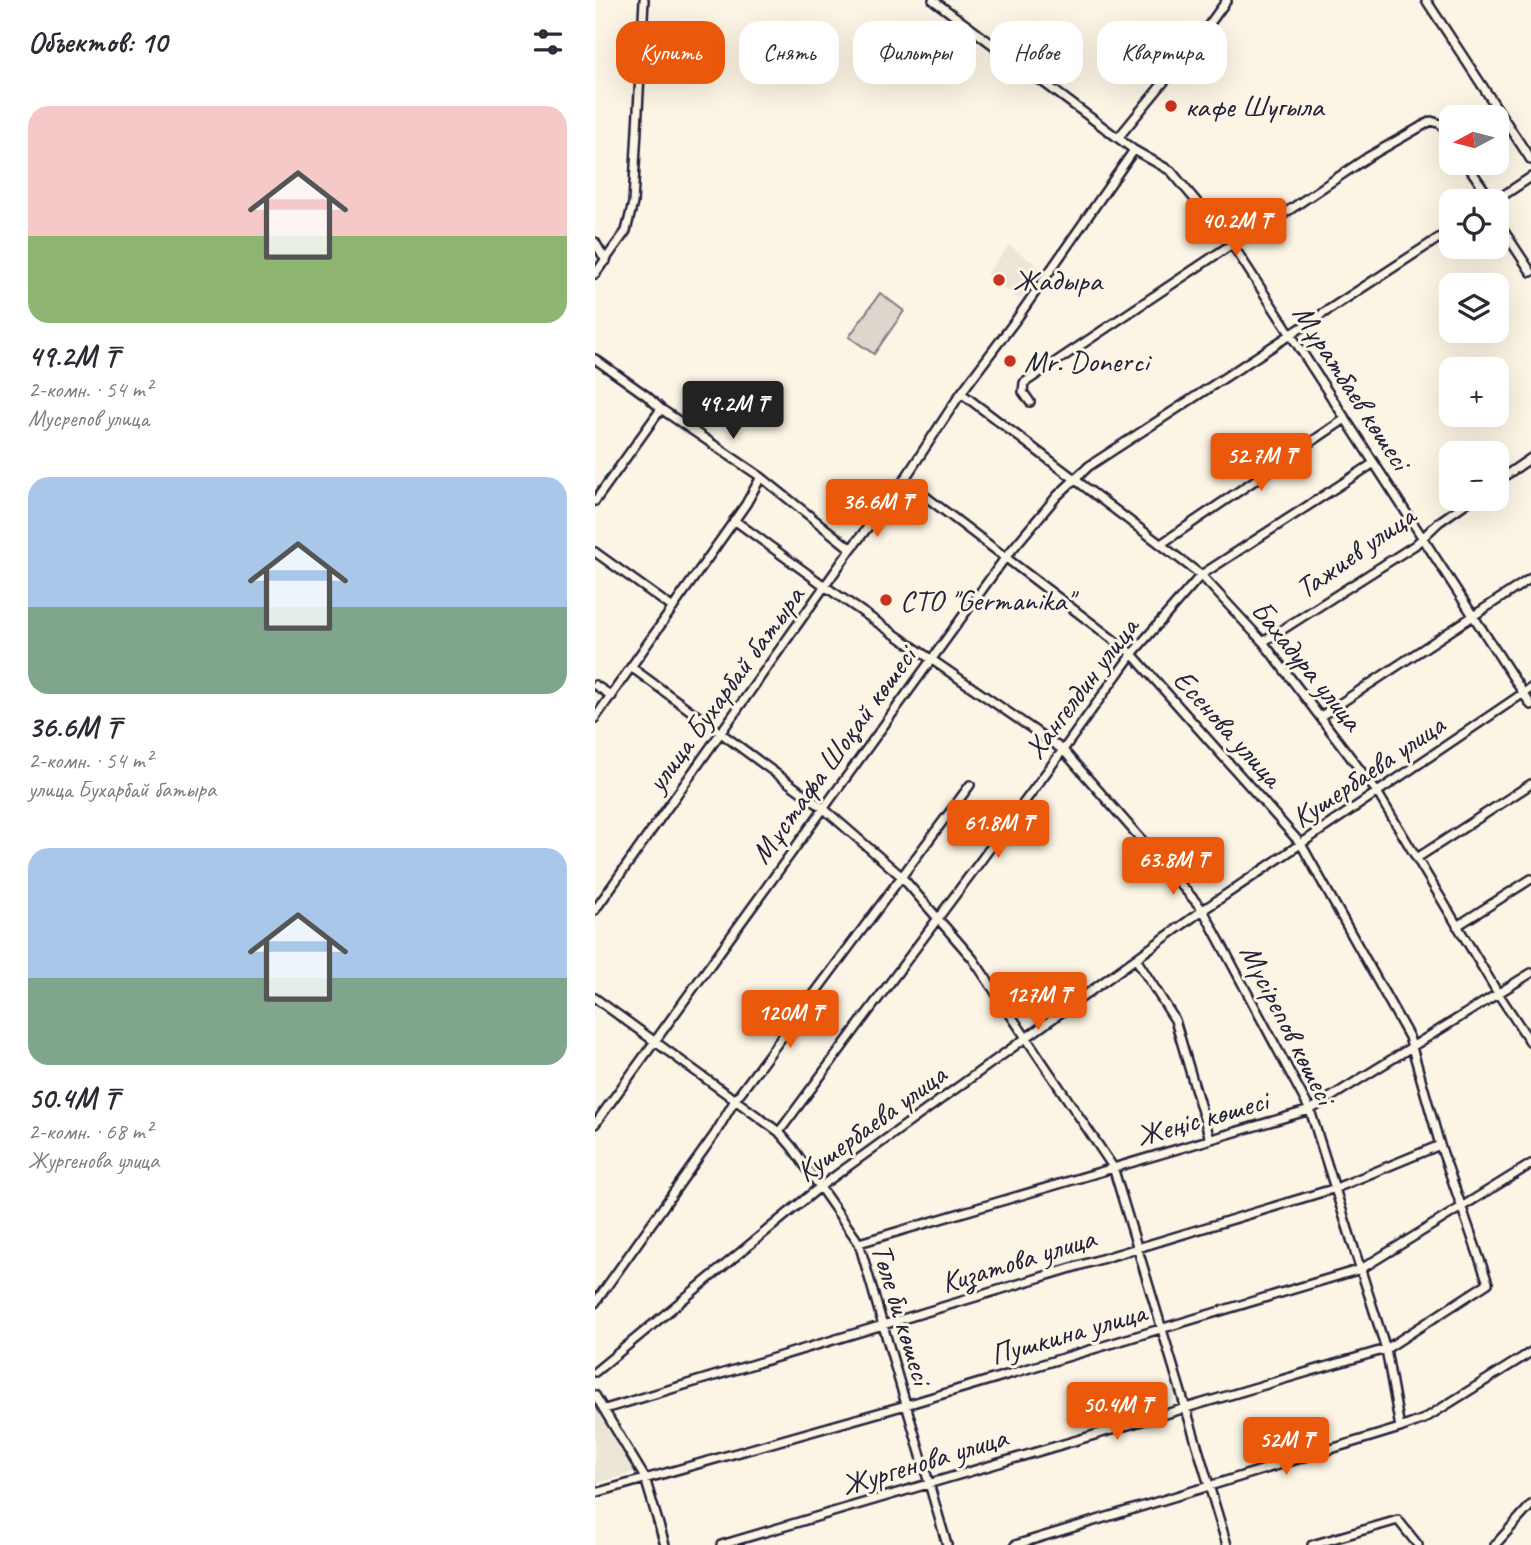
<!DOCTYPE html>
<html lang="ru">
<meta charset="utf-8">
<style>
body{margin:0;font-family:Caveat,sans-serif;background:#f7f7f7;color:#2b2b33;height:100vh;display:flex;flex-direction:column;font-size:26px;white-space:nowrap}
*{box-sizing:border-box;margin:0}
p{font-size:23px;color:#7c7c81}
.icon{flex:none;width:38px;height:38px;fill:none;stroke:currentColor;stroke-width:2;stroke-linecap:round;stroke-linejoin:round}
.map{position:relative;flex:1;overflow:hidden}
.drawer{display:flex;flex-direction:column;background:#fff;width:595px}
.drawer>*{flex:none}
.guide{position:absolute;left:21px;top:21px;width:665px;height:63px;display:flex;gap:14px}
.needle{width:46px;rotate:263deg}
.controls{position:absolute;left:844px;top:105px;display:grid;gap:14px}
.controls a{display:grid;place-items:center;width:70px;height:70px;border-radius:14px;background:#fff;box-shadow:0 7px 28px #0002;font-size:35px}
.price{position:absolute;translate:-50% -60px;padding:0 16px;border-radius:7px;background:#ea580c;color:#fff;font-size:23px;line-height:46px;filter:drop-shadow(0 2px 4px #0008)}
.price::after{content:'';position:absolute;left:50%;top:42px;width:21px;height:16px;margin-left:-10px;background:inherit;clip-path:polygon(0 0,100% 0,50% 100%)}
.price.on{background:#222;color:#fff}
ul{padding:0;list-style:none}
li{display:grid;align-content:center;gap:14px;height:371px;padding:0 28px}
li span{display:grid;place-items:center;height:217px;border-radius:21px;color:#555}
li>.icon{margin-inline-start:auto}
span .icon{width:126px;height:126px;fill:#fffc;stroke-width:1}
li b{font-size:30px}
h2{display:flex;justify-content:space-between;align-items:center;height:84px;padding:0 28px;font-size:30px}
.tag{padding:0 24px;border-radius:21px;background:#fff;box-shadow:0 7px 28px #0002;font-size:24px;line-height:63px}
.tag.on{background:#ea580c;color:#fff}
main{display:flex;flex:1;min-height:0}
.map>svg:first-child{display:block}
.built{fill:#ece5d8}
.green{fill:#dcd6cc;stroke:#7f7c84;stroke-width:2}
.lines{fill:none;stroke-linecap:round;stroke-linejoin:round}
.minor-casing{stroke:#22223b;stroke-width:12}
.minor{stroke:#fcf5e5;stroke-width:7}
.poi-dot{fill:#c8321e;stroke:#fcf5e5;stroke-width:2.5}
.labels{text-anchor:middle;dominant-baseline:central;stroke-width:6;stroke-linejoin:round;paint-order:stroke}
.poi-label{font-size:30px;fill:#22223b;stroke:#fcf5e5;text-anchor:start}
.street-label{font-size:30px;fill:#22223b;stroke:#fcf5e5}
</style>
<main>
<section class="drawer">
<h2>Объектов: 10<svg class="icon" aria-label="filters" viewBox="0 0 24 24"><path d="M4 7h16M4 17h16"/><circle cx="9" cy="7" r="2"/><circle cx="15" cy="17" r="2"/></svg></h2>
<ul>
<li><span style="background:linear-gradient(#f6c9c9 60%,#8fb573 0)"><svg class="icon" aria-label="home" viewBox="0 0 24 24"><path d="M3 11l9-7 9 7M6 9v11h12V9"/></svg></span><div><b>49.2M ₸</b><p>2-комн. · 54 m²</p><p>Мусрепов улица</p></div></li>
<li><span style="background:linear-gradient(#a9c7e8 60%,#7fa58c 0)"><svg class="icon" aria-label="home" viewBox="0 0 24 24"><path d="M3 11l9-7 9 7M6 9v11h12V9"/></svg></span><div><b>36.6M ₸</b><p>2-комн. · 54 m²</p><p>улица Бухарбай батыра</p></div></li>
<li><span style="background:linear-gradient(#a9c7e8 60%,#7fa58c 0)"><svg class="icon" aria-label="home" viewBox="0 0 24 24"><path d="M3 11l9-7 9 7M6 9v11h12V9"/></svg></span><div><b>50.4M ₸</b><p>2-комн. · 68 m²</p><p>Жургенова улица</p></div></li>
</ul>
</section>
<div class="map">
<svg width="936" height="1545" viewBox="0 0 936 1545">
<rect width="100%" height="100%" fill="#fcf5e5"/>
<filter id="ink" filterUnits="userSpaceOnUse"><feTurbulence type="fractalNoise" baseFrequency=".0143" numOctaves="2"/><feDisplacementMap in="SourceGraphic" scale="14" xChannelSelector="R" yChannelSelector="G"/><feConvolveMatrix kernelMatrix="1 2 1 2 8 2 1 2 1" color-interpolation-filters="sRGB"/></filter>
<g filter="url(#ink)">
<!-- built -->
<path class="built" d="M 414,245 L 447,269 L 442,276 L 438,277 L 425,299 L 391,276 Z
M 0,1407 L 15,1427 L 39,1472 L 0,1484 Z"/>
<!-- green -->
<path class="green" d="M 285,293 L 309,311 L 279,354 L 254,337 Z"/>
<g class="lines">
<!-- minor casing -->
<g class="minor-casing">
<path id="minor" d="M 338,0 L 539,150 L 576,171 L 637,244 L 936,705
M 831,0 L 936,160
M 523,138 L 600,44 L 632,0
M 871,163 L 897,201
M 900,201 L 936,177
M 901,219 L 936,272
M 0,242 L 11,261
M 0,274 L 31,231 L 38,203 L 49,0
M 0,359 L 52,396 L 66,409 L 166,477 L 256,549
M 366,393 L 606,575 L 668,642 L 782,792 L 904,995 L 936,1043
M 435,402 L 428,392 L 429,383 L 637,244 L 678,221 L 773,157 L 836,121 L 846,124 L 856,139
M 901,482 L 936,458
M 0,501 L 66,409
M 139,520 L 231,587 L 468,750 L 608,910 L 715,1110 L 791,1349 L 805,1428
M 566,544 L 750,419
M 0,552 L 78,608
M 668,642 L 820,545 L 844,522 L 877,499
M 36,667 L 228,808 L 306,876 L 378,959 L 518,1167 L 632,1545
M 0,685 L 17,696
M 726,716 L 936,578
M 0,718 L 151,504 L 166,477
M 822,858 L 936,784
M 0,910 L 256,549 L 309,480 L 366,393 L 423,317 L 539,150
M 862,926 L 936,879
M 541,959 L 580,1020 L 615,1139
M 0,998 L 184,1132 L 197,1147 L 264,1243 L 352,1545
M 0,1124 L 410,558 L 462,496 L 494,466 L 856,230
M 184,1132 L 468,750 L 537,654 L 606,575 L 779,463
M 264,1243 L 715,1110 L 936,973
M 0,1303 L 120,1134 L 140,1100 L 375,785
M 0,1372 L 226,1186 L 608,910 L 936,688
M 0,1395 L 50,1478 L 70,1545
M 10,1409 L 741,1188 L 845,1145
M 0,1493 L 311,1405 L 766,1269 L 936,1164
M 126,1545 L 791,1349 L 893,1283 L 845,1145 L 814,1037 L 706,844 L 537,654 L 309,480
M 420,1545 L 805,1428 L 829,1419 L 936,1352
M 717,1545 L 803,1520 L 823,1545
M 900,1545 L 936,1505"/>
</g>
<!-- minor -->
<use href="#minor" class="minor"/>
</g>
</g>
<!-- markers -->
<g class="poi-dot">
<circle cx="576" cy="106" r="7"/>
<circle cx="404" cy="280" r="7"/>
<circle cx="415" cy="361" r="7"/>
<circle cx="291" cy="600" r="7"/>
</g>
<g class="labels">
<!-- poi labels -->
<g class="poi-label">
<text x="590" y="106">кафе Шугыла</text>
<text x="418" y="280">Жадыра</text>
<text x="429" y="361">Mr. Donerci</text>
<text x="305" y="600">СТО "Germanika"</text>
</g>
<!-- street labels -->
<g class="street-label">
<text transform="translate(757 387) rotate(57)">Мұратбаев көшесі</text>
<text transform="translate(760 552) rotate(-35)">Тажиев улица</text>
<text transform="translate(712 665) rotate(51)">Бахадура улица</text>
<text transform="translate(486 688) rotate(-53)">Хангелдин улица</text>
<text transform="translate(130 689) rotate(-54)">улица Бухарбай батыра</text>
<text transform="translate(633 728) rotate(48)">Есенова улица</text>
<text transform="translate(238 755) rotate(-54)">Мұстафа Шоқай көшесі</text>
<text transform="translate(773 771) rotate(-34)">Кушербаева улица</text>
<text transform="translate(693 1024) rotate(63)">Мүсірепов көшесі</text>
<text transform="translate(607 1118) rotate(-16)">Жеңіс көшесі</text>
<text transform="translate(276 1123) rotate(-36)">Кушербаева улица</text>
<text transform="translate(423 1260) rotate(-17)">Кизатова улица</text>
<text transform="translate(307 1314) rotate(73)">Төле би көшесі</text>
<text transform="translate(473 1333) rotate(-16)">Пушкина улица</text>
<text transform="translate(329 1461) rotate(-17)">Жургенова улица</text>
</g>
</g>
</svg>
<div class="controls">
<a><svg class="needle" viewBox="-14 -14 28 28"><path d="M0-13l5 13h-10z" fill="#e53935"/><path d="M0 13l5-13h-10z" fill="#7c7c81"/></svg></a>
<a><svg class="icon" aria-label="locate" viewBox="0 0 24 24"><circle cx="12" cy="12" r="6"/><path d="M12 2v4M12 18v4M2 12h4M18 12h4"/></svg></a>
<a><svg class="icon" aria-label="layers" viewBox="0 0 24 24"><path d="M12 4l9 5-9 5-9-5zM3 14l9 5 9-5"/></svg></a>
<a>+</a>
<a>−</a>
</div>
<b class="price" style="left:641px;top:258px">40.2M ₸</b>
<b class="price on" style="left:138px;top:441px">49.2M ₸</b>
<b class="price" style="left:666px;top:493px">52.7M ₸</b>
<b class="price" style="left:282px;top:539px">36.6M ₸</b>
<b class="price" style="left:403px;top:860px">61.8M ₸</b>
<b class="price" style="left:578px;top:897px">63.8M ₸</b>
<b class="price" style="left:443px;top:1032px">127M ₸</b>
<b class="price" style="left:195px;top:1050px">120M ₸</b>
<b class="price" style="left:522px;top:1442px">50.4M ₸</b>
<b class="price" style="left:691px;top:1477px">52M ₸</b>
<div class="guide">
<a class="tag on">Купить</a>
<a class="tag">Снять</a>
<a class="tag">Фильтры</a>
<a class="tag">Новое</a>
<a class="tag">Квартира</a>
</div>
</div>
</main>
